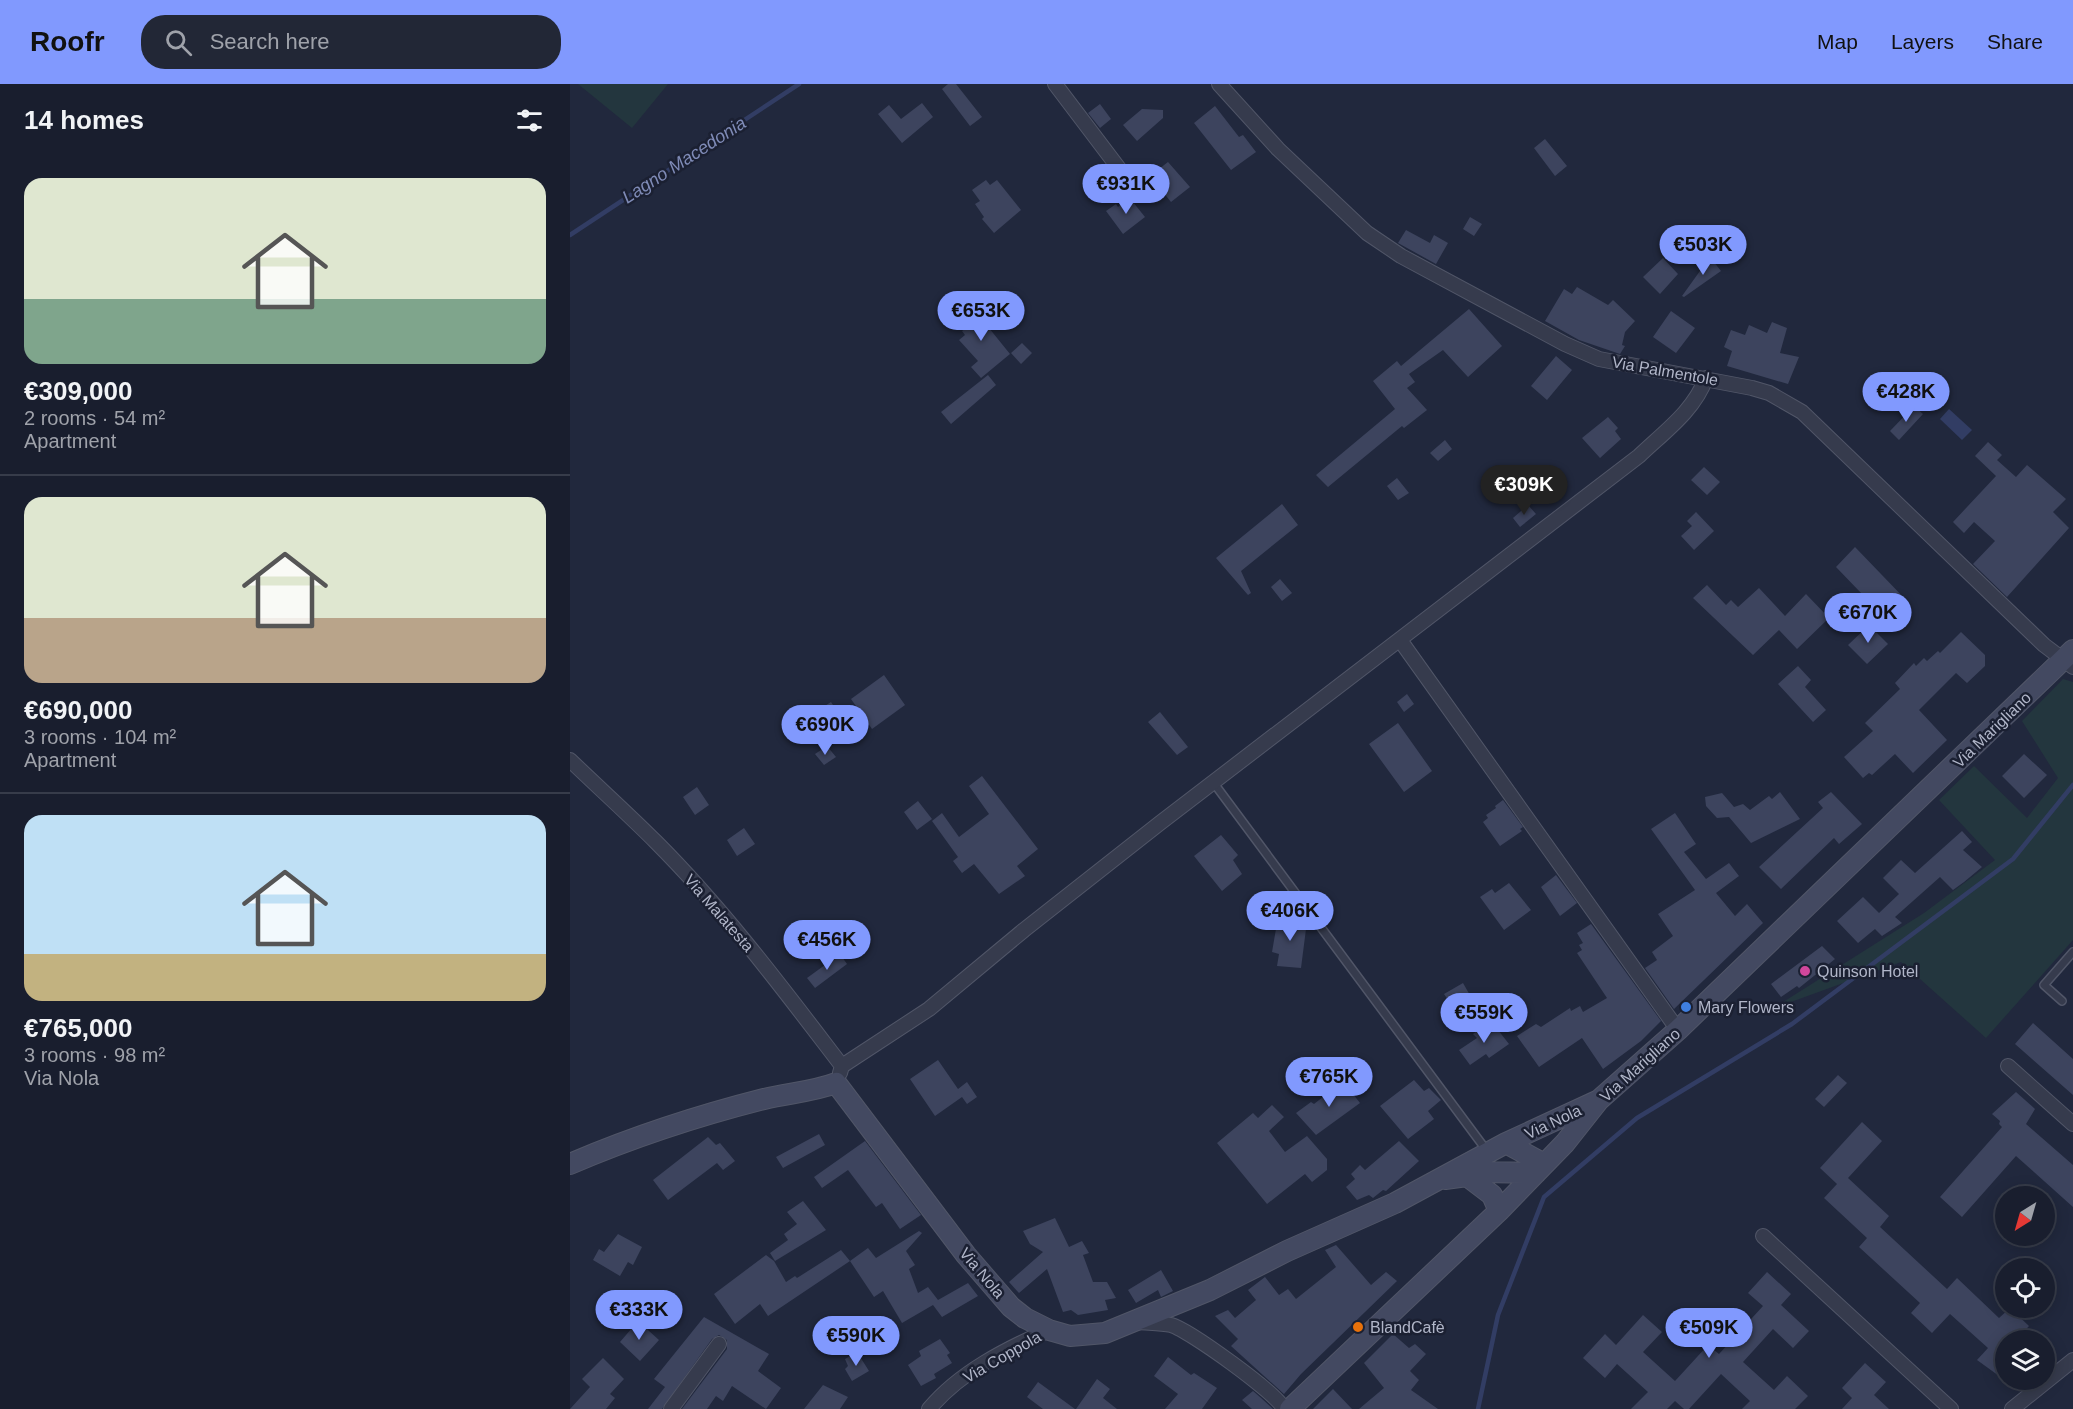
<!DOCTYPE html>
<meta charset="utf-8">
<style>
body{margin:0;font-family:Arial,sans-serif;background:#222736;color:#f1f3f6;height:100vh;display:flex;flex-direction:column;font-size:22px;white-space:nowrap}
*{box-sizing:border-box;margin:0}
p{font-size:20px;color:#9fa2aa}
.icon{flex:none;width:33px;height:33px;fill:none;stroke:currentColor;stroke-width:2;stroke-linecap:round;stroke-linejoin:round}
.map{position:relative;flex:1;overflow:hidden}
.details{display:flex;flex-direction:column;background:#191e2e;width:570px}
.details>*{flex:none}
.needle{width:39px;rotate:217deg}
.fabs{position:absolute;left:1425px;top:1102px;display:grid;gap:12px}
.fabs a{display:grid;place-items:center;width:60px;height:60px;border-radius:50%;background:#191e2e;box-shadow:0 3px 15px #0003,0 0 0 2px #373c4a;font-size:30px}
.price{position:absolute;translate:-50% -51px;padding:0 14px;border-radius:21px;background:#8199fe;color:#111;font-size:20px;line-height:39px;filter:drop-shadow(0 2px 3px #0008)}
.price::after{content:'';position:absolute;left:50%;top:36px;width:18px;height:14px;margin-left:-9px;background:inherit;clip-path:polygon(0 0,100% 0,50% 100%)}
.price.on{background:#222;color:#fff}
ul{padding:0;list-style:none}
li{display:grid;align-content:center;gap:12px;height:318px;padding:0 24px}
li+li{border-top:2px solid #373c4a}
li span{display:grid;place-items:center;height:186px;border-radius:18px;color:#555}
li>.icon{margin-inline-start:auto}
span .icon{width:108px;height:108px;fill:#fffc;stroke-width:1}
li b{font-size:26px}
h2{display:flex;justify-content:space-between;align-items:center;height:72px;padding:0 24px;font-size:26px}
header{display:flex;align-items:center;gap:36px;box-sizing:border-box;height:84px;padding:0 30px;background:#8199fe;color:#111}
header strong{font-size:28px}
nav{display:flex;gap:33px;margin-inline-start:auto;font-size:21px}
.search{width:420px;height:54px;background:#222736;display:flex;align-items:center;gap:15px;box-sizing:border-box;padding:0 21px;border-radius:24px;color:#9fa2aa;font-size:22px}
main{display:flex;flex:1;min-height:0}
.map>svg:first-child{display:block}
.green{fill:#23363e}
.water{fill:#323d64}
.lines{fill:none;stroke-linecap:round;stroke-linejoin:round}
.stream{stroke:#323d64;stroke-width:4.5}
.building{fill:#3d445e}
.lane-casing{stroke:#515668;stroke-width:10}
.street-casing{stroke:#515668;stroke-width:16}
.secondary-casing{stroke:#515668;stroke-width:22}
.lane{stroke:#363b4d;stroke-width:7}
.street{stroke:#363b4d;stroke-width:14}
.secondary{stroke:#434961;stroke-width:20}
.hotel-dot{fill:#d1479c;stroke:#1b2032;stroke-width:2}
.shop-dot{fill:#3f7fe0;stroke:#1b2032;stroke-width:2}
.food-dot{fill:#e8710a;stroke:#1b2032;stroke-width:2}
.labels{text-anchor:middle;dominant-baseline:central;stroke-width:5;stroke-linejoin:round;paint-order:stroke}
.street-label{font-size:16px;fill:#b1b6c9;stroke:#1b2032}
.poi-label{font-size:16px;fill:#b1b6c9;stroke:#1b2032;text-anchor:start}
.water-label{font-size:18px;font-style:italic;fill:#7f8bb7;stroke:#1b2032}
</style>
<header>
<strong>Roofr</strong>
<div class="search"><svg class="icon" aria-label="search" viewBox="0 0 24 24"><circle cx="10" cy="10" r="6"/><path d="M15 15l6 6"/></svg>Search here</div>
<nav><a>Map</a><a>Layers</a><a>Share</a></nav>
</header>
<main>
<section class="details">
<h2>14 homes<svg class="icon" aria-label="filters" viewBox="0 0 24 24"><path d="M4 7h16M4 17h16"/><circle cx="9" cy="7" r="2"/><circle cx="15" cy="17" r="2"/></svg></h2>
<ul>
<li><span style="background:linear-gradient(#dfe7d0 65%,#7fa58c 0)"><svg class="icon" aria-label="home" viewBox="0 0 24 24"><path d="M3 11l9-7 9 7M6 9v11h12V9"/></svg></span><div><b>€309,000</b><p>2 rooms · 54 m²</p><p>Apartment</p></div></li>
<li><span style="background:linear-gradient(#dfe7d0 65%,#b9a48a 0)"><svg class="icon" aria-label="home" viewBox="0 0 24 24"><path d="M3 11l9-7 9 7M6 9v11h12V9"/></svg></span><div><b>€690,000</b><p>3 rooms · 104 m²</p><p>Apartment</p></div></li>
<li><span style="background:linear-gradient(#bfe0f5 75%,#c2b280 0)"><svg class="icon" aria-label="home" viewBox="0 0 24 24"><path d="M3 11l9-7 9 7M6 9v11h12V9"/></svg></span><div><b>€765,000</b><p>3 rooms · 98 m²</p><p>Via Nola</p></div></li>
</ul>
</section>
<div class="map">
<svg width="1503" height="1325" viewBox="0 0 1503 1325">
<rect width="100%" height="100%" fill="#21283d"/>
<!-- green -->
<path class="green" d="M 8,0 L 98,0 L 62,44 Z
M 1493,595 L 1503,598 L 1503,856 L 1416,954 L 1331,878 L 1202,925 L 1354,829 L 1425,776 L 1369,716 L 1404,682 L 1457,734 L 1488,694 L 1452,637 Z"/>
<!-- water -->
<path class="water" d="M 1379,325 L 1402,346 L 1392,356 L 1370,335 Z"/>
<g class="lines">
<!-- stream -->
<path class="stream" d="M 0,151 L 229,0
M 908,1325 L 928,1231 L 974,1113 L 1067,1034 L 1222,940 L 1443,775 L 1503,701"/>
</g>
<!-- building -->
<path class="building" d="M 378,0 L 386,0 L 412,33 L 400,42 L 372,5 Z
M 352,19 L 363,33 L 332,59 L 308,30 L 319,21 L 331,35 Z
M 530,20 L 541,35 L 530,44 L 518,29 Z
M 645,22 L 669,53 L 673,51 L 686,68 L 661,86 L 624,39 Z
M 572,25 L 593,26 L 593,34 L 567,57 L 553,41 Z
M 975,55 L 997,82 L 985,92 L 964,64 Z
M 598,78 L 620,103 L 601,118 L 580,92 Z
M 416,96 L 420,101 L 427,96 L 451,126 L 424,149 L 412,135 L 414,133 L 405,120 L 410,117 L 402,106 Z
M 559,113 L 575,133 L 553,150 L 536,127 L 546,120 L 548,123 Z
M 900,133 L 912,140 L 904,152 L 893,145 Z
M 836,146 L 860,159 L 864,151 L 878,159 L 866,180 L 828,159 Z
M 1140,173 L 1151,187 L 1114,213 L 1112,212 Z
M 1093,174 L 1108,190 L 1090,210 L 1073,193 Z
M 1007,203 L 1038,221 L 1043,216 L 1065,237 L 1055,248 L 1052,261 L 1055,262 L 1050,270 L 1009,256 L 975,237 L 994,205 L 1002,210 Z
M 398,218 L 440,270 L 411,294 L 401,283 L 408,277 L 389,256 L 395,251 L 392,247 L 399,242 L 387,227 Z
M 899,225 L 932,262 L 898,293 L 873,266 L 839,290 L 845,298 L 837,304 L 857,326 L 834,344 L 832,342 L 758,403 L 746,391 L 825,325 L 803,297 L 827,277 L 831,282 Z
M 1101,227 L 1125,244 L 1106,269 L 1083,253 Z
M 1202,238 L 1217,244 L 1210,269 L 1229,273 L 1218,300 L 1157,282 L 1162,267 L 1154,263 L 1161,246 L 1175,251 L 1179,241 L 1197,249 Z
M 452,259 L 462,269 L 451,280 L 441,269 Z
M 986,272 L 1002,286 L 977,316 L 961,302 Z
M 418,291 L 426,301 L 381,340 L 371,328 Z
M 1344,322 L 1353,330 L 1329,356 L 1320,347 Z
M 1038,333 L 1048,344 L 1045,347 L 1051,355 L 1030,374 L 1012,354 Z
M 875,356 L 882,365 L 868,377 L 860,369 Z
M 1418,358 L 1432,371 L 1427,376 L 1446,393 L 1457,381 L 1496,415 L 1483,428 L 1499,444 L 1437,513 L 1403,480 L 1425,457 L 1404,438 L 1394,449 L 1383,438 L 1426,392 L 1405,372 Z
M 1134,383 L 1150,398 L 1137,411 L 1121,396 Z
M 827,394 L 839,409 L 828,416 L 817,402 Z
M 712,420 L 728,441 L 671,487 L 681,509 L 678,511 L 646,474 Z
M 958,421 L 966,430 L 950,443 L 943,434 Z
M 1126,428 L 1144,447 L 1124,466 L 1111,452 L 1122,442 L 1117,437 Z
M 1285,463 L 1337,517 L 1317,536 L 1266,483 Z
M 710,495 L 722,509 L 712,517 L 701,503 Z
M 1137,501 L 1156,521 L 1161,516 L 1168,523 L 1189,504 L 1215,532 L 1236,510 L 1259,534 L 1227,565 L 1209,546 L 1183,571 L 1123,514 Z
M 1299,541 L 1318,560 L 1297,580 L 1278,561 Z
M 1391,548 L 1415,571 L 1415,582 L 1397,599 L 1386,589 L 1349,626 L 1377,656 L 1343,689 L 1325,670 L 1302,691 L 1299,689 L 1293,694 L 1274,673 L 1303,647 L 1295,639 L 1330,605 L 1325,599 L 1344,579 L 1346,582 L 1354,574 L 1357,577 L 1368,567 L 1370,569 Z
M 1228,582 L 1241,596 L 1235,603 L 1256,626 L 1243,638 L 1208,600 Z
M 314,591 L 335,621 L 302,645 L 281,615 Z
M 837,610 L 844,620 L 834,628 L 827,618 Z
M 261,618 L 269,630 L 258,637 L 250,625 Z
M 590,628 L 618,663 L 607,671 L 578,638 Z
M 828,639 L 862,687 L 834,708 L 799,660 Z
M 257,662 L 266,673 L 254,681 L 245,670 Z
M 1454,670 L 1477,691 L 1454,714 L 1432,692 Z
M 412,692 L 468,765 L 447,782 L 455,792 L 429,810 L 404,780 L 392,789 L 383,777 L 388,773 L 362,737 L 372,729 L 389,753 L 419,730 L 399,702 Z
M 127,703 L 139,721 L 125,731 L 113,713 Z
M 1210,708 L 1230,735 L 1181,759 L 1159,733 L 1147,734 L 1136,722 L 1135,713 L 1152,709 L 1164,723 L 1173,720 L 1180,726 L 1199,712 L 1202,715 Z
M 1261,708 L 1292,740 L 1269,760 L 1264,754 L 1211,805 L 1189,783 L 1253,724 L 1248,718 Z
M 933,716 L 953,743 L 950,745 L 952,747 L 930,762 L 913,738 L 918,734 L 916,731 L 926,724 L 925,722 Z
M 348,717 L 362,735 L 347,746 L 334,728 Z
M 1105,729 L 1126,760 L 1114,768 L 1136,795 L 1159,779 L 1169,792 L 1146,809 L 1165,832 L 1177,820 L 1193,839 L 1104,925 L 1075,884 L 1087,876 L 1082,868 L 1103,852 L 1088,830 L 1125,806 L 1081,745 Z
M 174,744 L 185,760 L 167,772 L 157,756 Z
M 1392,747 L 1402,758 L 1393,766 L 1412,783 L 1394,798 L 1383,806 L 1370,793 L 1325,833 L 1332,839 L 1312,852 L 1305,845 L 1288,859 L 1267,837 L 1293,813 L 1309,829 L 1329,810 L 1313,794 L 1331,776 L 1345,789 Z
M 651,751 L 668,771 L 663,776 L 672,790 L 652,807 L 624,772 Z
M 986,791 L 1007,819 L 990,832 L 971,803 Z
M 939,799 L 961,826 L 934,846 L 910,813 L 922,805 L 925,809 Z
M 718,832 L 720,835 L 726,832 L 736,845 L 731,884 L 707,882 L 709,870 L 702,868 L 707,839 Z
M 1021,840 L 1091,937 L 1071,957 L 1033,985 L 1012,954 L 969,983 L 947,952 L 966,940 L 971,943 L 1000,924 L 1001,927 L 1010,922 L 1013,928 L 1037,914 L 1007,869 L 1012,866 L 1009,861 L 1013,859 L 1007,849 Z
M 1252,862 L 1265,875 L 1229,904 L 1227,902 L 1211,913 L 1201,900 Z
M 270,870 L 277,880 L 245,904 L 237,894 Z
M 893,899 L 905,920 L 893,927 L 887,916 L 880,919 L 874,910 Z
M 921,937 L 939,960 L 919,974 L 916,970 L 900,981 L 889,966 L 907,954 L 903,950 Z
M 1463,939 L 1503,975 L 1503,1011 L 1445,960 Z
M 368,976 L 388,1005 L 397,998 L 407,1013 L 397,1020 L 392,1013 L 365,1032 L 340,995 Z
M 1268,991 L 1277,999 L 1254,1023 L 1245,1015 Z
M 844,996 L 854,1007 L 859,1004 L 871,1016 L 858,1027 L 864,1035 L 838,1055 L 810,1022 Z
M 773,997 L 790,1019 L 746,1051 L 726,1029 L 741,1018 L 744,1020 Z
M 1446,1008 L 1465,1025 L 1456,1040 L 1503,1081 L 1503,1123 L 1446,1072 L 1392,1133 L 1370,1113 L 1432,1043 L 1429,1040 L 1430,1037 L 1422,1030 Z
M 702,1021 L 714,1033 L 699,1047 L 715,1068 L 737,1052 L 757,1075 L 757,1086 L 742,1098 L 735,1090 L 697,1120 L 647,1059 L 683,1029 L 688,1034 Z
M 1292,1038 L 1312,1057 L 1278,1094 L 1319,1132 L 1310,1143 L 1377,1205 L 1387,1194 L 1429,1234 L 1440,1224 L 1459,1242 L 1445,1257 L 1436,1257 L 1436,1297 L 1407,1276 L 1418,1264 L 1380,1230 L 1362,1249 L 1341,1229 L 1350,1219 L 1289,1163 L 1297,1154 L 1254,1114 L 1267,1100 L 1250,1084 Z
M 249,1050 L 255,1061 L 213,1084 L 206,1073 Z
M 138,1053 L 146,1061 L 150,1059 L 165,1077 L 153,1086 L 147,1079 L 98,1116 L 83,1096 Z
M 295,1057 L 351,1131 L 330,1145 L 312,1119 L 306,1123 L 278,1086 L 252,1104 L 244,1093 Z
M 829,1057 L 849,1077 L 816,1107 L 813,1106 L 803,1114 L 799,1111 L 787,1116 L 776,1103 L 785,1095 L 781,1090 L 790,1081 L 795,1086 Z
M 233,1117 L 256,1146 L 205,1177 L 200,1169 L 218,1156 L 214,1150 L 227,1140 L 217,1128 Z
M 485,1134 L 499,1163 L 512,1157 L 519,1169 L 513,1171 L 523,1198 L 537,1198 L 546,1214 L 535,1216 L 538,1226 L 508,1231 L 501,1226 L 493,1228 L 477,1185 L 449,1209 L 439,1198 L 473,1168 L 460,1160 L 453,1147 Z
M 349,1147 L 352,1149 L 336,1167 L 345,1181 L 339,1185 L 348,1209 L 358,1203 L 368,1216 L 398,1199 L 408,1212 L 372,1233 L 363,1221 L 332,1239 L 313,1207 L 304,1213 L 280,1177 L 198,1232 L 190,1220 L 165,1240 L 144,1210 L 196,1171 L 204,1177 L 216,1198 L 225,1192 L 227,1194 L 271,1166 L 280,1177 L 298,1164 L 306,1174 Z
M 48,1150 L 72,1163 L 63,1181 L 58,1178 L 50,1192 L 23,1176 L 29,1165 L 34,1168 Z
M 766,1161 L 801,1201 L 816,1188 L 827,1197 L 731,1290 L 714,1310 L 661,1262 L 668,1255 L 645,1232 L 658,1226 L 665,1234 L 686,1216 L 678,1206 L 695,1193 L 709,1211 L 718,1205 L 726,1215 L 766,1183 L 755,1166 Z
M 591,1186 L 603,1207 L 591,1213 L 588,1206 L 566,1219 L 558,1206 Z
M 1197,1188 L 1221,1210 L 1211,1221 L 1239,1247 L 1223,1264 L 1203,1245 L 1173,1278 L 1204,1306 L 1217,1292 L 1238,1312 L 1225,1325 L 1172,1325 L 1180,1317 L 1151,1290 L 1119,1325 L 1114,1325 L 1105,1317 L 1097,1325 L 1061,1325 L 1078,1308 L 1047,1280 L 1035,1294 L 1013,1274 L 1035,1250 L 1046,1261 L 1073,1231 L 1092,1248 L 1073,1268 L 1105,1297 L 1138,1261 L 1149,1270 L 1193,1222 L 1178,1209 Z
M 134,1233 L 199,1270 L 188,1287 L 211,1304 L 196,1325 L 162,1302 L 153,1317 L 146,1312 L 137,1325 L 112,1325 L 157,1265 L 157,1256 L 149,1251 L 142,1255 L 92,1325 L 78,1325 L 95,1303 L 84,1295 Z
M 68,1237 L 89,1256 L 70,1277 L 50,1258 Z
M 823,1250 L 839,1264 L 845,1260 L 856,1270 L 840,1287 L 849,1296 L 841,1306 L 868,1325 L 789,1325 L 814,1304 L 794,1279 Z
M 370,1255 L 380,1269 L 377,1271 L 382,1279 L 364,1290 L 366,1294 L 351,1302 L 338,1281 L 351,1272 L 349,1267 Z
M 287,1268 L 299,1287 L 282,1297 L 275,1285 L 278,1282 L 275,1275 Z
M 598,1273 L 621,1291 L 624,1289 L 647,1304 L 632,1325 L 595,1325 L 608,1310 L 584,1292 Z
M 33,1274 L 54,1295 L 40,1310 L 45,1314 L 36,1325 L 0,1325 L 20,1303 L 12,1295 Z
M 1295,1279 L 1316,1298 L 1304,1311 L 1319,1325 L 1272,1325 L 1282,1314 L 1272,1304 Z
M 527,1295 L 540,1305 L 533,1314 L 547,1325 L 506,1325 Z
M 468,1298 L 505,1325 L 473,1325 L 457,1313 Z
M 253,1301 L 278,1313 L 270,1325 L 234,1325 Z
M 763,1305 L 782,1325 L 743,1325 Z
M 683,1307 L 690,1313 L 703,1325 L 682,1325 L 672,1316 Z"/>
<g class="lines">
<!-- lane casing -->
<g class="lane-casing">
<path id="lane" d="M 643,698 L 917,1067
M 1492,917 L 1474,901 L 1503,868"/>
</g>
<!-- street casing -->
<g class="street-casing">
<path id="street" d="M 485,0 L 563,103
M 649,0 L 708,65 L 797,149 L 831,172 L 995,260 L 1029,275 L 1182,304 L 1199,309 L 1232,328 L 1474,561 L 1503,583
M 830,556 L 1108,946
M 0,676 C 28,703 58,730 86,758 C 155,827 213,905 272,982 L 270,989
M 272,982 L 359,925 L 454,846 L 590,739 L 1069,372 C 1094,348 1124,327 1136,294
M 1438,982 L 1503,1040
M 1193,1152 L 1381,1325
M 568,1238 C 579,1239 591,1239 601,1241 C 619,1246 708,1310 714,1325
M 101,1325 L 149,1260
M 359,1325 C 390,1288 436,1265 479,1246
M 1442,1325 L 1503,1276"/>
</g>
<!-- secondary casing -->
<g class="secondary-casing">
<path id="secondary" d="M 936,1059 L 974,1080
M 0,1080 C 63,1053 127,1032 194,1015 C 218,1009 242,1008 266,999 L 396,1171 L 441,1223 L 455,1234 L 479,1246 L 500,1252 L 535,1249 L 640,1206 L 717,1167 L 825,1119 L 936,1059 L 1029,1016
M 897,1092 L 910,1088 L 966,1089
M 875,1095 L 897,1092 L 922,1111 L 929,1127
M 720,1325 L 929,1127 L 995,1059 L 1029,1016 L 1108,946 L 1503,566"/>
</g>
<!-- lane -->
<use href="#lane" class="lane"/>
<!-- street -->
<use href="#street" class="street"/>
<!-- secondary -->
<use href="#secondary" class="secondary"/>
</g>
<!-- markers -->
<circle class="hotel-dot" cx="1235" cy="887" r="6"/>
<circle class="shop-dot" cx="1116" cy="923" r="6"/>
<circle class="food-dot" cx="788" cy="1243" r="6"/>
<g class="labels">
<!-- street labels -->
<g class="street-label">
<text transform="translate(1095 287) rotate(10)">Via Palmentole</text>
<text transform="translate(1422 646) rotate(-44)">Via Marigliano</text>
<text transform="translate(149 829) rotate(49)">Via Malatesta</text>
<text transform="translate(1070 981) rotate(-42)">Via Marigliano</text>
<text transform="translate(983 1038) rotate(-25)">Via Nola</text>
<text transform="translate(412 1189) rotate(50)">Via Nola</text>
<text transform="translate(432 1273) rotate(-30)">Via Coppola</text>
</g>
<!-- poi labels -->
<g class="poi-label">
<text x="1247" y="887">Quinson Hotel</text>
<text x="1128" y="923">Mary Flowers</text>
<text x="800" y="1243">BlandCafè</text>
</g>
<!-- water labels -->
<g class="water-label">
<text transform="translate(114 76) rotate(-33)">Lagno Macedonia</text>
</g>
</g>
</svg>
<div class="fabs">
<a><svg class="needle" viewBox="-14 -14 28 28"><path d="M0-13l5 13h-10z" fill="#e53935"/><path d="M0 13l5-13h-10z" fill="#9fa2aa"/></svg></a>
<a><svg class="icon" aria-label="locate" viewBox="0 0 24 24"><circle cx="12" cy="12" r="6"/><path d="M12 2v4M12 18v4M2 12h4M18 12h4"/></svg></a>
<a><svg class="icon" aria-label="layers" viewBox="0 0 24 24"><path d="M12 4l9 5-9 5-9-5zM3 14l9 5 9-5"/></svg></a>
</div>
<b class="price" style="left:556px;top:131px">€931K</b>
<b class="price" style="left:1133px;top:192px">€503K</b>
<b class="price" style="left:411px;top:258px">€653K</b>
<b class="price" style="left:1336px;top:339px">€428K</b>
<b class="price on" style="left:954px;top:432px">€309K</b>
<b class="price" style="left:1298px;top:560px">€670K</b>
<b class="price" style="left:255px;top:672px">€690K</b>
<b class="price" style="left:720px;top:858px">€406K</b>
<b class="price" style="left:257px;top:887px">€456K</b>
<b class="price" style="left:914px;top:960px">€559K</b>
<b class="price" style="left:759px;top:1024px">€765K</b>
<b class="price" style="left:69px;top:1257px">€333K</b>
<b class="price" style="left:1139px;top:1275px">€509K</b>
<b class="price" style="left:286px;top:1283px">€590K</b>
</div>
</main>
